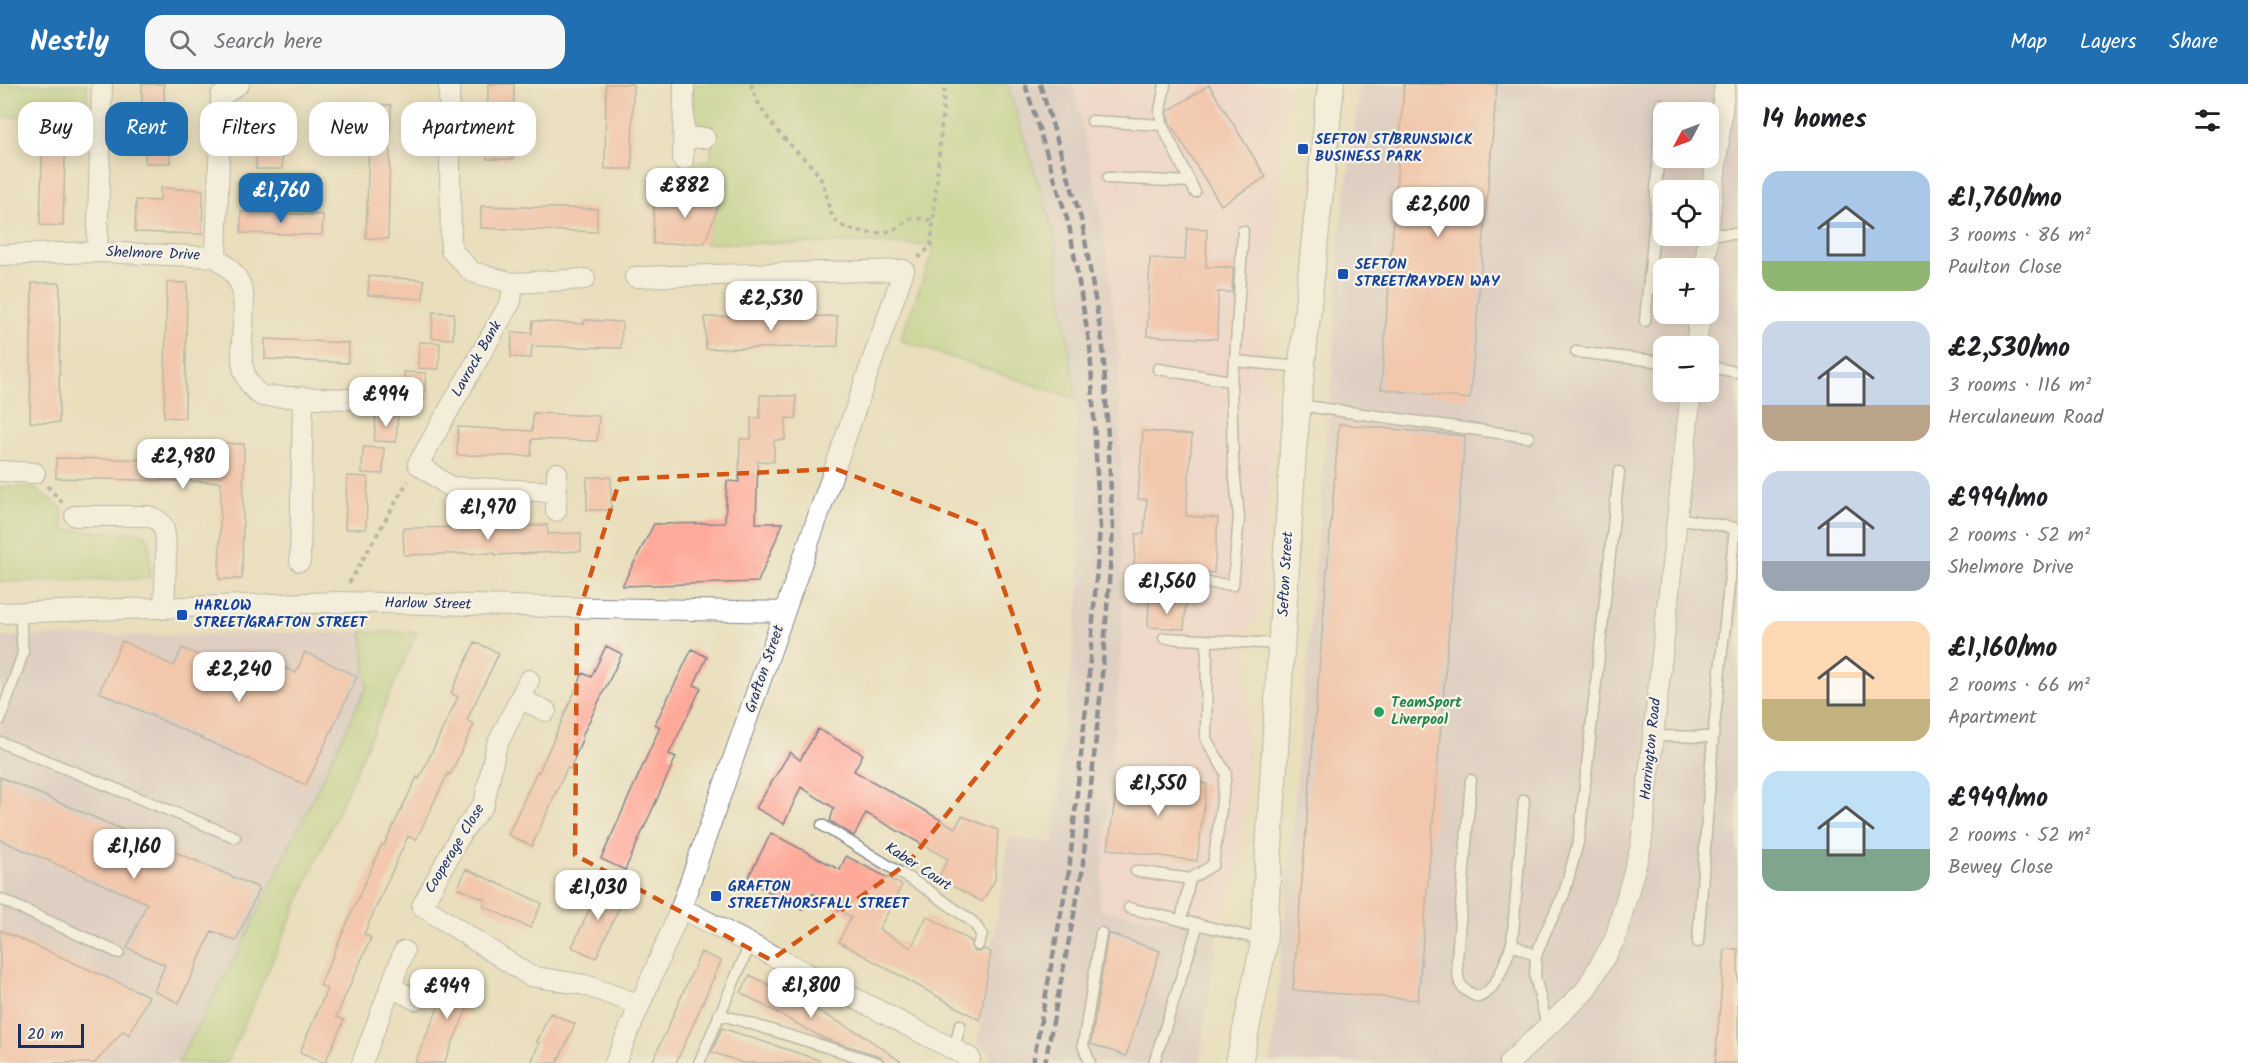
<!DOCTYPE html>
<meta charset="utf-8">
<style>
body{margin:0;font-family:Kalam,sans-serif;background:#f6f6f6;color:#202124;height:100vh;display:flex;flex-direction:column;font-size:22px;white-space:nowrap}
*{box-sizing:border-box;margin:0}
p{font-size:20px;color:#757577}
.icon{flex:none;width:33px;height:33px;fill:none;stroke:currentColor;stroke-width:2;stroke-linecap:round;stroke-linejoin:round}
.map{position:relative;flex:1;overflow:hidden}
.side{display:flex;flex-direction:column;background:#fff;width:510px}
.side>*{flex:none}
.banner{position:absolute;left:18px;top:18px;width:570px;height:54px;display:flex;gap:12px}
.needle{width:39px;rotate:229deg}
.buttons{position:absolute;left:1653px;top:18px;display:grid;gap:12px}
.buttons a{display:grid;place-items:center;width:66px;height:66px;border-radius:12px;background:#fff;box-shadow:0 3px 15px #0003;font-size:30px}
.scale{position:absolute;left:18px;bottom:15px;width:66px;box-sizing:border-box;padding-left:6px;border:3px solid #1b2f5e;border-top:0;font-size:16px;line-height:21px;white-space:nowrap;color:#1b2f5e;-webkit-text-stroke:4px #f7f3e8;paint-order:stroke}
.price{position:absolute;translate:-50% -51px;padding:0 14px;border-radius:12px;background:#fff;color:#222;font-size:20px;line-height:39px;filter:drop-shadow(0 2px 3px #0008)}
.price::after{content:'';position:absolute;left:50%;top:36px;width:18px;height:14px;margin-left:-9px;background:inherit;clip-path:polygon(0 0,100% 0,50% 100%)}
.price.on{background:#1f6fb2;color:#fff}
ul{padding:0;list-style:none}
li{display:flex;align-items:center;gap:18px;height:150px;padding:0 24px}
li span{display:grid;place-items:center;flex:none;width:168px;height:120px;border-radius:18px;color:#555}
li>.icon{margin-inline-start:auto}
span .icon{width:72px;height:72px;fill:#fffc;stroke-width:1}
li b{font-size:26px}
h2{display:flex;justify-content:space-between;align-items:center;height:72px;padding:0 24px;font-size:26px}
.tag{padding:0 21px;border-radius:18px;background:#fff;box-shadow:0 3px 15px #0003;font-size:21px;line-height:54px}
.tag.on{background:#1f6fb2;color:#fff}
header{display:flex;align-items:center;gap:36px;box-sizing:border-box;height:84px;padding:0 30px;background:#1f6fb2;color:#fff}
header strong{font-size:28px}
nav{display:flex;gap:33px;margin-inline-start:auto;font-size:21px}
.search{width:420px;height:54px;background:#f6f6f6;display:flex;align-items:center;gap:15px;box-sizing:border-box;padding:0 21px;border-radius:18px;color:#757577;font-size:22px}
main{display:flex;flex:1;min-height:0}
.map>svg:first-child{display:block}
.built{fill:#f5cfd9}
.industrial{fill:#d1bdcb;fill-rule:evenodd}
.green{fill:#add079;stroke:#64806c;stroke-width:1.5}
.building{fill:#feaa9a}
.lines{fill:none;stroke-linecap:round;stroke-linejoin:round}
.service-casing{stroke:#82878d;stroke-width:13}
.minor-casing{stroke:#82878d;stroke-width:22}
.tertiary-casing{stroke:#82878d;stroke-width:28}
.path{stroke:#82878d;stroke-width:4;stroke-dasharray:4.5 4.5;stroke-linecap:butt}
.service{stroke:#fff;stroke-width:10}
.minor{stroke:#fff;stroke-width:20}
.tertiary{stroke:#fff;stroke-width:26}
.rail{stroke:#1b2f5e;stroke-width:4.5;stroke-dasharray:9 4.5;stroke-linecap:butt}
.marked{fill:none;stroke:#d45514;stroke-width:4.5;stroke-dasharray:12 8;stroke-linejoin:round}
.transit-dot{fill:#1a4fb4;stroke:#f7f3e8;stroke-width:2}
.leisure-dot{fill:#2e9e5b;stroke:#f7f3e8;stroke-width:2}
.labels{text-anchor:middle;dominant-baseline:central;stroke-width:4.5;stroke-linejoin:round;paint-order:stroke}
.transit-label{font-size:15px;font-weight:bold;fill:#164399;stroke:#f7f3e8;text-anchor:start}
.street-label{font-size:15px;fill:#1b2f5e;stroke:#f7f3e8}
.leisure-label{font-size:15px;font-weight:bold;fill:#27864d;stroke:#f7f3e8;text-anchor:start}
</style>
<header>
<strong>Nestly</strong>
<div class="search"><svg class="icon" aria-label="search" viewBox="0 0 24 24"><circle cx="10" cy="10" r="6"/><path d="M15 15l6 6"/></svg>Search here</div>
<nav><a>Map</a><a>Layers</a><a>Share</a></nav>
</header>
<main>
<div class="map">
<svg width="1738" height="979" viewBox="0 0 1738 979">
<rect width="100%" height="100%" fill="#f7f3e8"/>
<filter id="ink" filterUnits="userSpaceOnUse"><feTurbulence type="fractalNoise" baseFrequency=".0167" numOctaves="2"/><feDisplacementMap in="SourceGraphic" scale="12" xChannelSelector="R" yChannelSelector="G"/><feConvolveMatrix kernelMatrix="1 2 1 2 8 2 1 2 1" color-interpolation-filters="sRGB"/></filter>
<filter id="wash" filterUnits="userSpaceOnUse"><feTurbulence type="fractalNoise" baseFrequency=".008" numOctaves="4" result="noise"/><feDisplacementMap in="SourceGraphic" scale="24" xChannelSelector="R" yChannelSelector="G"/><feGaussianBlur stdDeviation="1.35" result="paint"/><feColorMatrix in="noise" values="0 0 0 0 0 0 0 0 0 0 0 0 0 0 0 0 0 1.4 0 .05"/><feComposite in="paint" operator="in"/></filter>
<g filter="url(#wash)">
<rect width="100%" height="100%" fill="#e9dfbc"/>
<!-- built -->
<path class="built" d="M 1073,0 L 1288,0 L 1263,286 L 1276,320 L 1260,527 L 1243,550 L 1248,689 L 1239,780 L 1218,844 L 1099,827 L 1123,545 L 1119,273 Z"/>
<!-- industrial -->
<path class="industrial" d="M 1007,0 L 1073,0 L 1101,127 L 1119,273 L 1123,545 L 1099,827 L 1218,844 L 1200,979 L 988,979 L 991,967 L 977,960 L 1009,754 L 1054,759 L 1057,706 L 1080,503 L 1076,315 L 1054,149 Z
M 1360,0 L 1738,0 L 1738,979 L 1270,979 L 1274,951 L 1330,312 L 1340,149 ZM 1664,28 L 1708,28 L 1708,74 L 1664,74 ZM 1664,106 L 1708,106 L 1708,152 L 1664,152 ZM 1664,184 L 1708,184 L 1708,230 L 1664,230 ZM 1664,262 L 1708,262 L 1708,308 L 1664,308 Z
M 362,548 L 367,602 L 239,867 L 178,979 L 0,979 L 0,553 Z"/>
<!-- green -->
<path class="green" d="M 0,0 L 87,0 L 88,33 L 0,33 Z
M 693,0 L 1007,0 L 1054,149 L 1076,315 L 900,256 L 932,171 L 933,162 L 871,159 L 705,159 L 726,95 L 692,94 L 693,82 L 696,78 L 711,75 L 712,43 L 701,41 L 694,35 Z
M 0,403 L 33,403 L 62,424 L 64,446 L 141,449 L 147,452 L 150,459 L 150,492 L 143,495 L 0,498 Z
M 362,548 L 417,548 L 227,979 L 178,979 L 239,867 L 367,602 Z"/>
<g id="blocks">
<!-- building -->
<path class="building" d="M 142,0 L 164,0 L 165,42 L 170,42 L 170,79 L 145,79 L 146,37 L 142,37 Z
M 488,0 L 514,0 L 513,75 L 487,75 Z
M 606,0 L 633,0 L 632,85 L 605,85 Z
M 1404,0 L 1497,0 L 1470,315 L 1381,305 Z
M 1209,1 L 1266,93 L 1221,121 L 1170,40 L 1168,27 Z
M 257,18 L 283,18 L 282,85 L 256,85 Z
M 370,21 L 391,21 L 388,155 L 366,154 Z
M 43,42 L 66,43 L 63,142 L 40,141 Z
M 160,104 L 203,106 L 202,150 L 135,148 L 136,116 L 160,117 Z
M 694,108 L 723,108 L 705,159 L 653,160 L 654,117 L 694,118 Z
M 481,122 L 597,125 L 597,148 L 481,144 Z
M 241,128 L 323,131 L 322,151 L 241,149 Z
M 1187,144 L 1207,145 L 1206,183 L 1233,183 L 1232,208 L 1218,208 L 1217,255 L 1147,252 L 1150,174 L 1185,176 Z
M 369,192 L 424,196 L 423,215 L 368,211 Z
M 167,198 L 187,199 L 185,334 L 164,333 Z
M 32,199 L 60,199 L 59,339 L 30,338 Z
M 433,228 L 454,229 L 453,255 L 432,254 Z
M 769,232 L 769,233 L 837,232 L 838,262 L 706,265 L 705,233 Z
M 585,236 L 622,238 L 621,264 L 532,262 L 531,274 L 511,273 L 512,248 L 532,249 L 533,237 L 584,240 Z
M 265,255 L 349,259 L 348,279 L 265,275 Z
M 419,258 L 440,259 L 439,285 L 418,284 Z
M 404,288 L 426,289 L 424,316 L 403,315 Z
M 760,311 L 796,312 L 796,335 L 786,334 L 785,356 L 774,356 L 774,378 L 758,377 L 756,439 L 783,439 L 758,498 L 622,502 L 654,440 L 725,439 L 727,397 L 739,398 L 740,355 L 751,355 L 751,334 L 760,334 Z
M 533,329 L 599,332 L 597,357 L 532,355 L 531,372 L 457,371 L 458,343 L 532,347 Z
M 376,330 L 398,332 L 396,358 L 374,357 Z
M 1339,340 L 1465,352 L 1418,916 L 1293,906 Z
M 1143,347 L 1192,351 L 1186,432 L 1218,434 L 1214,489 L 1134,482 L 1136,450 L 1144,450 L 1147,416 L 1138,415 Z
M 221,359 L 244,360 L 242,495 L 219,495 L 221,398 L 56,394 L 56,374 L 221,377 Z
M 363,363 L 384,364 L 383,390 L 362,389 Z
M 347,392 L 368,393 L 366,445 L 345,445 Z
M 587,393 L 611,393 L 611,426 L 587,426 Z
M 547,441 L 548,450 L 581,449 L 581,467 L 495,471 L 495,469 L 404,471 L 403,444 L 475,443 L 475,445 Z
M 1149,517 L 1186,518 L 1184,545 L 1148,543 Z
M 122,557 L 174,582 L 182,564 L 235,587 L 245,566 L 296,589 L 305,568 L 357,592 L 306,701 L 99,608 Z
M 475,558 L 499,569 L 467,636 L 474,640 L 450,691 L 448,689 L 416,756 L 408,752 L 364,850 L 371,854 L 336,933 L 344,936 L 325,979 L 300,968 L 327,905 L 320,901 L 382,760 L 384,761 L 417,693 L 419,695 L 458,613 L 451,609 Z
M 606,562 L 622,570 L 582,652 L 583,653 L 570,685 L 567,684 L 532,762 L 508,751 L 537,687 L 539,688 L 583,589 L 591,593 Z
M 692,565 L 707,573 L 694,601 L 701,604 L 669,670 L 676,673 L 625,786 L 601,775 L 660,643 L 655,640 Z
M 818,645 L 863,670 L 854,687 L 955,744 L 962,732 L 998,746 L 995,796 L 982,818 L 938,794 L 948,775 L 866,729 L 854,752 L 830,737 L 834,724 L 801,703 L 784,740 L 756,724 L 790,668 L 800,676 Z
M 1119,688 L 1207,700 L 1197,777 L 1108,765 Z
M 0,693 L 259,804 L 236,857 L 212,847 L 179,919 L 154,907 L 165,881 L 127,864 L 147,819 L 0,756 Z
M 771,749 L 840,786 L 846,772 L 902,801 L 879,845 L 911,864 L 927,832 L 971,857 L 971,863 L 975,868 L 980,868 L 984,865 L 991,868 L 980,936 L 839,858 L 851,833 L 813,809 L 803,826 L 747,796 Z
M 466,785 L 542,819 L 530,844 L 483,822 L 486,816 L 458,804 Z
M 601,800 L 625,811 L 596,874 L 572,863 Z
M 0,846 L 149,912 L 129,951 L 123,947 L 95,979 L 0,979 Z
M 1108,849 L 1160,867 L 1126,972 L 1091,960 Z
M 1725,865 L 1738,865 L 1738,979 L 1715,979 Z
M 701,868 L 721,877 L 684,961 L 676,979 L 652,979 Z
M 453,888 L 478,899 L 444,979 L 415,979 Z
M 750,891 L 861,950 L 903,979 L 885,979 L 880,972 L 825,955 L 741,909 Z
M 550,929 L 575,940 L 557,979 L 531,979 L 539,959 L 537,958 Z
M 722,944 L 819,976 L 819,979 L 743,979 L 712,968 Z"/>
</g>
</g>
<g filter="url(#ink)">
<use href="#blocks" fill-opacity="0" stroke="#82878d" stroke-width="1.5"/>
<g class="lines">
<!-- service casing -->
<g class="service-casing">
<path id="service" d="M 1165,0 L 1160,27 L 1162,41 L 1195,108
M 1092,37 L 1162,41
M 1108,94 L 1190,98
M 1654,146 L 1661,20
M 1243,147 L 1235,277 L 1302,283
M 1708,150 L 1738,150
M 1645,237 L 1654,146 L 1664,146
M 1576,268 L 1664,278
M 1708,283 L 1738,288
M 1158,285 L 1231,297 L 1235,277
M 1298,321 L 1528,353
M 1153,494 L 1233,501 L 1239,433 L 1233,376 L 1231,297
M 1164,554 L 1281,560
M 0,636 L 23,569 L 20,529
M 1652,652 L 1713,653 L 1735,444 L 1677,434
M 0,658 L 235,753
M 1471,696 L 1457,874 C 1458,896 1456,905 1479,913 C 1498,905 1504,879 1512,860
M 1524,716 L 1512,860 L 1536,872
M 822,741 L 928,806 L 973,838 L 982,851 L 978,861
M 1136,787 L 1190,795 L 1213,781 L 1226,689 L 1206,655 L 1207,556
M 0,815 L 119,869
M 1129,824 L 1263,856
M 1181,836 L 1190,795
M 1698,858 L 1713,653
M 719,930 L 878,979
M 1547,942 L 1535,892 L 1536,872 L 1544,851 L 1564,810 L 1579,755 L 1619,388
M 954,966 L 960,941
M 699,979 L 750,860
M 1090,979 L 1083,961 L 1101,849
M 1154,979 L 1198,840"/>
</g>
<!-- minor casing -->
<g class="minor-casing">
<path id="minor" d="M 449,0 L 451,166 L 472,188 L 513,199 L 585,195
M 684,54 L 705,54
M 683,76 L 684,0
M 1708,149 L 1725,0
M 97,168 L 102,0
M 0,171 L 97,168 L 216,173 C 227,182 241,194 243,210 C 248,244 228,290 262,312 L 375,316
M 216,173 L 221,12 L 239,0
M 1705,184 L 1708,152
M 513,199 L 511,217 L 418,380 L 450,403 L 557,408
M 1696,262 L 1700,230
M 0,387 L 35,389
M 556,427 L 557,389
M 75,432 L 148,432 C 154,434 160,436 163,443 C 169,454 164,509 164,525
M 300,477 L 303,313
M 0,529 L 338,518 L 784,528
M 529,596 L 496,663 L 484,720 L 462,748 L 422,822 L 530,892 L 585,901 L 640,921
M 520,615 L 546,627
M 681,824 L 970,974 L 968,979
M 391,903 L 416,916
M 362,979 L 404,867
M 615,979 L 681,824 L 904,186 L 635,193
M 1509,979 L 1585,907 L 1615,855 L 1641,762 L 1691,308"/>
</g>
<!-- tertiary casing -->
<g class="tertiary-casing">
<path id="tertiary" d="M 1239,979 L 1263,864 L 1293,367 L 1331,0"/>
</g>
<!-- path -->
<path class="path" d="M 751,0 C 758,27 778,48 797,68 C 805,75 813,83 819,92 C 832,113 822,139 854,146 C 866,149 883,151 895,145 C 900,143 905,137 910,135 C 917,133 927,136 933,136
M 918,174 L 931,162 L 945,0
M 47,402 L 63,419
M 349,499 L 408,397"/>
<!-- service -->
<use href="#service" class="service"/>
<!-- minor -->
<use href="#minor" class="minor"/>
<!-- tertiary -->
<use href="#tertiary" class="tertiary"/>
<!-- rail -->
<path class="rail" d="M 1025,0 L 1069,141 L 1090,263 L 1100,444 L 1088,603 L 1069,787 L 1033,979
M 1040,0 L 1082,138 L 1103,262 L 1113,444 L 1101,605 L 1082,789 L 1045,979"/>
</g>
</g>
<!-- marked area -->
<path d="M0 0H1738V979H0ZM 836,385 L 982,442 L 1041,612 L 908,779 L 771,876 L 575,771 L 577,535 L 620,395 Z" fill="#e9dfbc" fill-opacity=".55" fill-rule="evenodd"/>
<path class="marked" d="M 836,385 L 982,442 L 1041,612 L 908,779 L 771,876 L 575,771 L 577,535 L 620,395 Z"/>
<!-- markers -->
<g class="transit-dot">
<rect x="1297" y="59" width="12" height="12" rx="3"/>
<rect x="1337" y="184" width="12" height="12" rx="3"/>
<rect x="176" y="525" width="12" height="12" rx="3"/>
<rect x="710" y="806" width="12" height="12" rx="3"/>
</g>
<circle class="leisure-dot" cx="1379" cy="628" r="6"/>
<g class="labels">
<!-- transit labels -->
<g class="transit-label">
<text x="1315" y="56">SEFTON ST/BRUNSWICK<tspan x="1315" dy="17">BUSINESS PARK</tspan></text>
<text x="1355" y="181">SEFTON<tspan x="1355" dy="17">STREET/RAYDEN WAY</tspan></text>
<text x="194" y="522">HARLOW<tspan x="194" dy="17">STREET/GRAFTON STREET</tspan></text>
<text x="728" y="803">GRAFTON<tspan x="728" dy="17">STREET/HORSFALL STREET</tspan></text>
</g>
<!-- street labels -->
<g class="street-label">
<text transform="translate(153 170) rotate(2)">Shelmore Drive</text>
<text transform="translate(477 275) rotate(-60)">Lavrock Bank</text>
<text transform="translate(1286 490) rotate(-87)">Sefton Street</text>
<text transform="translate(428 520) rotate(1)">Harlow Street</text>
<text transform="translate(765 585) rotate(-71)">Grafton Street</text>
<text transform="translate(1651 665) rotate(-84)">Harrington Road</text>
<text transform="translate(455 765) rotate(-59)">Cooperage Close</text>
<text transform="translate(918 783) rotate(33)">Kaber Court</text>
</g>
<!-- leisure labels -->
<g class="leisure-label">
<text x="1391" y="619">TeamSport<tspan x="1391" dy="17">Liverpool</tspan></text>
</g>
</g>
</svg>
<div class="buttons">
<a><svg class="needle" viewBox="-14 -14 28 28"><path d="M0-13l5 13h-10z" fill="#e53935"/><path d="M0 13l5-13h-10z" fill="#757577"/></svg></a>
<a><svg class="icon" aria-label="locate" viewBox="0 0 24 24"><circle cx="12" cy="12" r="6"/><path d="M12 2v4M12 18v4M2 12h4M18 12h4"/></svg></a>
<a>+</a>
<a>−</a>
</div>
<div class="scale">20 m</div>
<b class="price" style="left:685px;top:135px">£882</b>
<b class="price on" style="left:281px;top:140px">£1,760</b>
<b class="price" style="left:1438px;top:154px">£2,600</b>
<b class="price" style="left:771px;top:248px">£2,530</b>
<b class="price" style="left:386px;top:344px">£994</b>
<b class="price" style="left:183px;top:406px">£2,980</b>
<b class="price" style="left:488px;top:457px">£1,970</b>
<b class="price" style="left:1167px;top:531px">£1,560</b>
<b class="price" style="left:239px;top:619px">£2,240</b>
<b class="price" style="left:1158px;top:733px">£1,550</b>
<b class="price" style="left:134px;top:796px">£1,160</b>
<b class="price" style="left:598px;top:837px">£1,030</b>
<b class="price" style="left:811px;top:935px">£1,800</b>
<b class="price" style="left:447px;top:936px">£949</b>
<div class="banner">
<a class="tag">Buy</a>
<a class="tag on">Rent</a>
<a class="tag">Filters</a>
<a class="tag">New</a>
<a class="tag">Apartment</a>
</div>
</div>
<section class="side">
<h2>14 homes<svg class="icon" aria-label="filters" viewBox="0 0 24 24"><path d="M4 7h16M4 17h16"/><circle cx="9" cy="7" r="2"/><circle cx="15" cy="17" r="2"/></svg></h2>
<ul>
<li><span style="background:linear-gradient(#a9c7e8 75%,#8fb573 0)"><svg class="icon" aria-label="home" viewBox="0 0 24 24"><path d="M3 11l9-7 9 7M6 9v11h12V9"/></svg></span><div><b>£1,760/mo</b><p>3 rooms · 86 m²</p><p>Paulton Close</p></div></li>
<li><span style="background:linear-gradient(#c9d6e8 70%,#b9a48a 0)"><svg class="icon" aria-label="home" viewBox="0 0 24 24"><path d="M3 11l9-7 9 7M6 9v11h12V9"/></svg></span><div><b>£2,530/mo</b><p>3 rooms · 116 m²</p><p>Herculaneum Road</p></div></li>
<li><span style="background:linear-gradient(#c9d6e8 75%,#9aa5b1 0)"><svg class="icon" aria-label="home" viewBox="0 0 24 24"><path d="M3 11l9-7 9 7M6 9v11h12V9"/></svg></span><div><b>£994/mo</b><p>2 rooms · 52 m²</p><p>Shelmore Drive</p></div></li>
<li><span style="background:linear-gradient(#ffd9b3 65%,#c2b280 0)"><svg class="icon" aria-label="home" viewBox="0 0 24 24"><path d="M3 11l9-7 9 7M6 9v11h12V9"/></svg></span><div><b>£1,160/mo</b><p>2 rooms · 66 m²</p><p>Apartment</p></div></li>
<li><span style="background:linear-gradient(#bfe0f5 65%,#7fa58c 0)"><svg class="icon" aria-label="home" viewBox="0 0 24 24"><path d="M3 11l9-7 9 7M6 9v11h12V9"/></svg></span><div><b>£949/mo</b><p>2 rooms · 52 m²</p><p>Bewey Close</p></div></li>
</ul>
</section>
</main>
